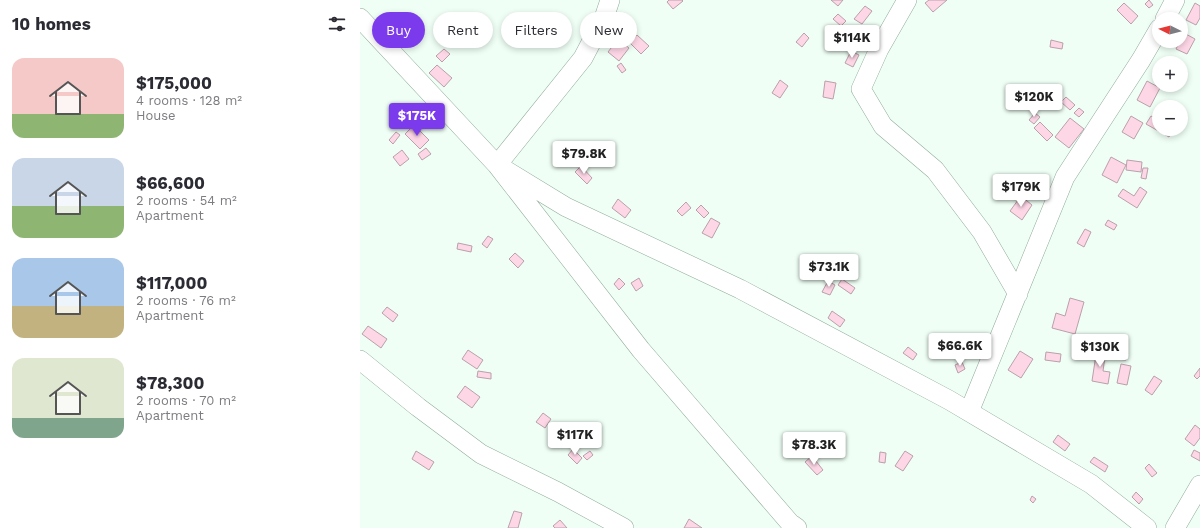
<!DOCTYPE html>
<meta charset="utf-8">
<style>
body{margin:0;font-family:"Work Sans",sans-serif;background:#f2f2f3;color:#2b2b33;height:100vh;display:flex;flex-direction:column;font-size:15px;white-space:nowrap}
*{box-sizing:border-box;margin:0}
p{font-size:13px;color:#7c7c81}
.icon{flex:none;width:22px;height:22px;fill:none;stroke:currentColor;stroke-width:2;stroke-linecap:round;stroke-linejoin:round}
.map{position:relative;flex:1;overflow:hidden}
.details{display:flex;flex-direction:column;background:#fff;width:360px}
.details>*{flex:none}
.banner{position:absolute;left:12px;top:12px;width:380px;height:36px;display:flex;gap:8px}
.needle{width:26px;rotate:276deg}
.fabs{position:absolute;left:792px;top:12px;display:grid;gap:8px}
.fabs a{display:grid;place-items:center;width:36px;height:36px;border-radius:50%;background:#fff;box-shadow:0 2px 6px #0003;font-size:20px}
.price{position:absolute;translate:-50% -34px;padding:0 9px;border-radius:4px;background:#fff;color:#222;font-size:13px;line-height:26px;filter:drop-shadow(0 1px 2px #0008)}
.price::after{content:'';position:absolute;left:50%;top:24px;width:12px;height:9px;margin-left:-6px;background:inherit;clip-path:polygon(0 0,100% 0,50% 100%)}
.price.current{background:#7c3aed;color:#fff}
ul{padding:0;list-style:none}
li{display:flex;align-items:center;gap:12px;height:100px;padding:0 12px}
li span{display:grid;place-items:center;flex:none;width:112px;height:80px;border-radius:12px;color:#555}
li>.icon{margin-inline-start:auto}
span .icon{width:48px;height:48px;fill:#fffc;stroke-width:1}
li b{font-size:17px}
h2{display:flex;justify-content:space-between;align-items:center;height:48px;padding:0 12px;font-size:17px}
.tag{padding:0 14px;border-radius:18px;background:#fff;box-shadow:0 2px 6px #0003;font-size:14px;line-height:36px}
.tag.current{background:#7c3aed;color:#fff}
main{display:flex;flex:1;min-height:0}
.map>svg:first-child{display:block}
.building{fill:#fed7e7;stroke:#baa0aa}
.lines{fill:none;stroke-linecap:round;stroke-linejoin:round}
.minor-casing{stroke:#92ab9c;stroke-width:20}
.minor{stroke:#fff;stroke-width:19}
</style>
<main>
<section class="details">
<h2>10 homes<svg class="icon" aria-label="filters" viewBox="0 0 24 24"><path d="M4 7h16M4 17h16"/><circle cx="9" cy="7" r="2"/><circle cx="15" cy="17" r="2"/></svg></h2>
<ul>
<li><span style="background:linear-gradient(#f6c9c9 70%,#8fb573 0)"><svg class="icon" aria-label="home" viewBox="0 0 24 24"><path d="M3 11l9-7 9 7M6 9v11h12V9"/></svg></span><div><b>$175,000</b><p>4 rooms · 128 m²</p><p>House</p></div></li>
<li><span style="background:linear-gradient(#c9d6e8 60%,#8fb573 0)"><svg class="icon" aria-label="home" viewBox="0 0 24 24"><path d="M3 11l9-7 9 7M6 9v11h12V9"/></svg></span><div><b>$66,600</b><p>2 rooms · 54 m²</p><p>Apartment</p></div></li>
<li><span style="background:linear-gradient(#a9c7e8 60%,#c2b280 0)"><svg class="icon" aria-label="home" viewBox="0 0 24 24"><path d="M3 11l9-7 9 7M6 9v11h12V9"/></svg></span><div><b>$117,000</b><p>2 rooms · 76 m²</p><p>Apartment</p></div></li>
<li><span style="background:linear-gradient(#dfe7d0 75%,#7fa58c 0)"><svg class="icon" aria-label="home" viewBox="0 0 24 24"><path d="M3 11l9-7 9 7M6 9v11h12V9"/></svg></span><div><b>$78,300</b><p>2 rooms · 70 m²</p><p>Apartment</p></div></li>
</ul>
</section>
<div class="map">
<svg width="840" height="528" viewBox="0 0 840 528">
<rect width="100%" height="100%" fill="#effff5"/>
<!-- building -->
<path class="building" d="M 309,0 L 322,0 L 323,1 L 313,9 L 307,2 Z
M 471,0 L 483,0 L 478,6 Z
M 569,0 L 587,0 L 573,12 L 565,3 Z
M 789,0 L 793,5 L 789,8 L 785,4 Z
M 764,3 L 778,16 L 771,24 L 757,10 Z
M 835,3 L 840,6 L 840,18 L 836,25 L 826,20 Z
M 505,6 L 512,11 L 502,24 L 494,19 Z
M 478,14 L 486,21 L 481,26 L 473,19 Z
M 444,33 L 449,38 L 442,47 L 436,42 Z
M 824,33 L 835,39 L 827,54 L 816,49 Z
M 277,35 L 289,46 L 281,54 L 270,43 Z
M 258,39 L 269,48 L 259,61 L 248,52 Z
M 691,40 L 703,43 L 702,49 L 690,47 Z
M 84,49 L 90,54 L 82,62 L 76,56 Z
M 491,51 L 499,55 L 493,67 L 485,63 Z
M 261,63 L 266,70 L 262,73 L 257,66 Z
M 77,65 L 92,78 L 84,87 L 69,73 Z
M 420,80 L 428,86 L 420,98 L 412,93 Z
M 465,81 L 476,83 L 473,99 L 463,97 Z
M 787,81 L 800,88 L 790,107 L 777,100 Z
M 706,97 L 715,105 L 710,110 L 701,102 Z
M 719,108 L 724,112 L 719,117 L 714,113 Z
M 675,113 L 680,117 L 674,124 L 669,120 Z
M 771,116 L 783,123 L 774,139 L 762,132 Z
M 791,116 L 799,120 L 799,129 L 813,129 L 809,137 L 786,124 Z
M 710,118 L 724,129 L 709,148 L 695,137 Z
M 680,122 L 693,135 L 687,141 L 674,128 Z
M 54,125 L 69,140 L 60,149 L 45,134 Z
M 36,132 L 40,135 L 33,144 L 29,140 Z
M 237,143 L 249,155 L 243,161 L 230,150 Z
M 66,148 L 71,154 L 62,160 L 58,154 Z
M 42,150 L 49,159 L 40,166 L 33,157 Z
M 217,151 L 221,154 L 216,162 L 212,159 Z
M 751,157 L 766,165 L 757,183 L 742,175 Z
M 767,160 L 782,162 L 781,172 L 766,170 Z
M 221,166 L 232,178 L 227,184 L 215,172 Z
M 783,168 L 788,168 L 786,179 L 781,178 Z
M 652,178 L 664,188 L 658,194 L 647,184 Z
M 780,187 L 787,192 L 777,208 L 758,196 L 763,189 L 774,196 Z
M 661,196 L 672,205 L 662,220 L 650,211 Z
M 258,199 L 271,210 L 265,218 L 252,208 Z
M 326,202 L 331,208 L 322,216 L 317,211 Z
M 341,205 L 349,213 L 344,218 L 336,210 Z
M 351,218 L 360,223 L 352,238 L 342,233 Z
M 748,220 L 757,225 L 754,230 L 745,225 Z
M 725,229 L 731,232 L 724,247 L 717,243 Z
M 128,236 L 133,239 L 127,248 L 122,244 Z
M 98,243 L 112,246 L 111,252 L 97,249 Z
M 155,253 L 164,261 L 158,268 L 149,259 Z
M 259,278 L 265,284 L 259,290 L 254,284 Z
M 279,278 L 283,286 L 276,291 L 271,283 Z
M 482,279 L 495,288 L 491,294 L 478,285 Z
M 468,281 L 475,285 L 470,295 L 462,292 Z
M 710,298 L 724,302 L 715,334 L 692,328 L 696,313 L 705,316 Z
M 27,307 L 38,315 L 33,322 L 22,313 Z
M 472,311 L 485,320 L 480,327 L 468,318 Z
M 8,326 L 27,339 L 21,348 L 2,334 Z
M 603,344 L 621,348 L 620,357 L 601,353 Z
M 548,347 L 557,354 L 553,360 L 543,353 Z
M 737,348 L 746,350 L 743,371 L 750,372 L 748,384 L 732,381 Z
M 108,350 L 123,360 L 117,369 L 102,359 Z
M 749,350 L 767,351 L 766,360 L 749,358 Z
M 660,351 L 673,359 L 661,378 L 648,370 Z
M 686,352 L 701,354 L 700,362 L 685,360 Z
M 602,362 L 605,369 L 598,373 L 595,365 Z
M 761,364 L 771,366 L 767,385 L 757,383 Z
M 840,368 L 840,376 L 837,379 L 834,376 Z
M 118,371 L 131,373 L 131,379 L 117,377 Z
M 794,376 L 802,381 L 792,395 L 785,390 Z
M 105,386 L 120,397 L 112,408 L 97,397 Z
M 183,413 L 191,419 L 185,428 L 176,422 Z
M 217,425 L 224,426 L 224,432 L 216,432 Z
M 835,425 L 840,429 L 840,438 L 834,446 L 825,439 Z
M 698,435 L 710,444 L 705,451 L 693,442 Z
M 213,449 L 222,458 L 217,464 L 208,455 Z
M 834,450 L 840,453 L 840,461 L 831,456 Z
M 56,451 L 74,462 L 69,470 L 52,459 Z
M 230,451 L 233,455 L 227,460 L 223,456 Z
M 545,451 L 553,456 L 543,471 L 535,466 Z
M 520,452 L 526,453 L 525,463 L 519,462 Z
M 452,456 L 463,470 L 457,475 L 445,462 Z
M 734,457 L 748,466 L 745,472 L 730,462 Z
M 789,464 L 797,473 L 792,477 L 785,468 Z
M 776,492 L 783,499 L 779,504 L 772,497 Z
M 672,496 L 676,499 L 673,503 L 670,500 Z
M 154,511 L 162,513 L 158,528 L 148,528 Z
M 329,519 L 342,528 L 324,528 Z
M 200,520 L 207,528 L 195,528 L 193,526 Z"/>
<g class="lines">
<!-- minor casing -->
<g class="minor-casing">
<path id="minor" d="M 250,0 L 244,18 L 223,58 L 137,165 L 206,207 L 380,289 L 589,400 L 731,484 L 787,528
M 547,0 L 519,49 L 501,89 L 523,126 L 575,170 L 622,232 L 658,294
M 0,18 L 137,165 L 281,350 L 430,523 L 437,528
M 805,19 L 815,0
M 0,360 L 58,407 L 121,454 L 198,492 L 264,528
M 609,412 L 705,177 L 781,60 L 799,29
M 815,528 L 840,485"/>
</g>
<!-- minor -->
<use href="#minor" class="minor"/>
</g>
</svg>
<div class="fabs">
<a><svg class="needle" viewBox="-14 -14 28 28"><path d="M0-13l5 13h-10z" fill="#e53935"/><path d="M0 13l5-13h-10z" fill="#7c7c81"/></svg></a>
<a>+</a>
<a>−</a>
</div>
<b class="price" style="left:492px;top:59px">$114K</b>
<b class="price" style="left:674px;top:118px">$120K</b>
<b class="price current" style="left:57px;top:137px">$175K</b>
<b class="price" style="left:224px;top:175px">$79.8K</b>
<b class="price" style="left:661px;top:208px">$179K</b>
<b class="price" style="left:469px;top:288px">$73.1K</b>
<b class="price" style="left:600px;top:367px">$66.6K</b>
<b class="price" style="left:740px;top:368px">$130K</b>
<b class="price" style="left:215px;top:456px">$117K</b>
<b class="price" style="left:454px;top:466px">$78.3K</b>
<div class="banner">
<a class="tag current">Buy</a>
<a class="tag">Rent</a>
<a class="tag">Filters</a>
<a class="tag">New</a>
</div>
</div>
</main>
